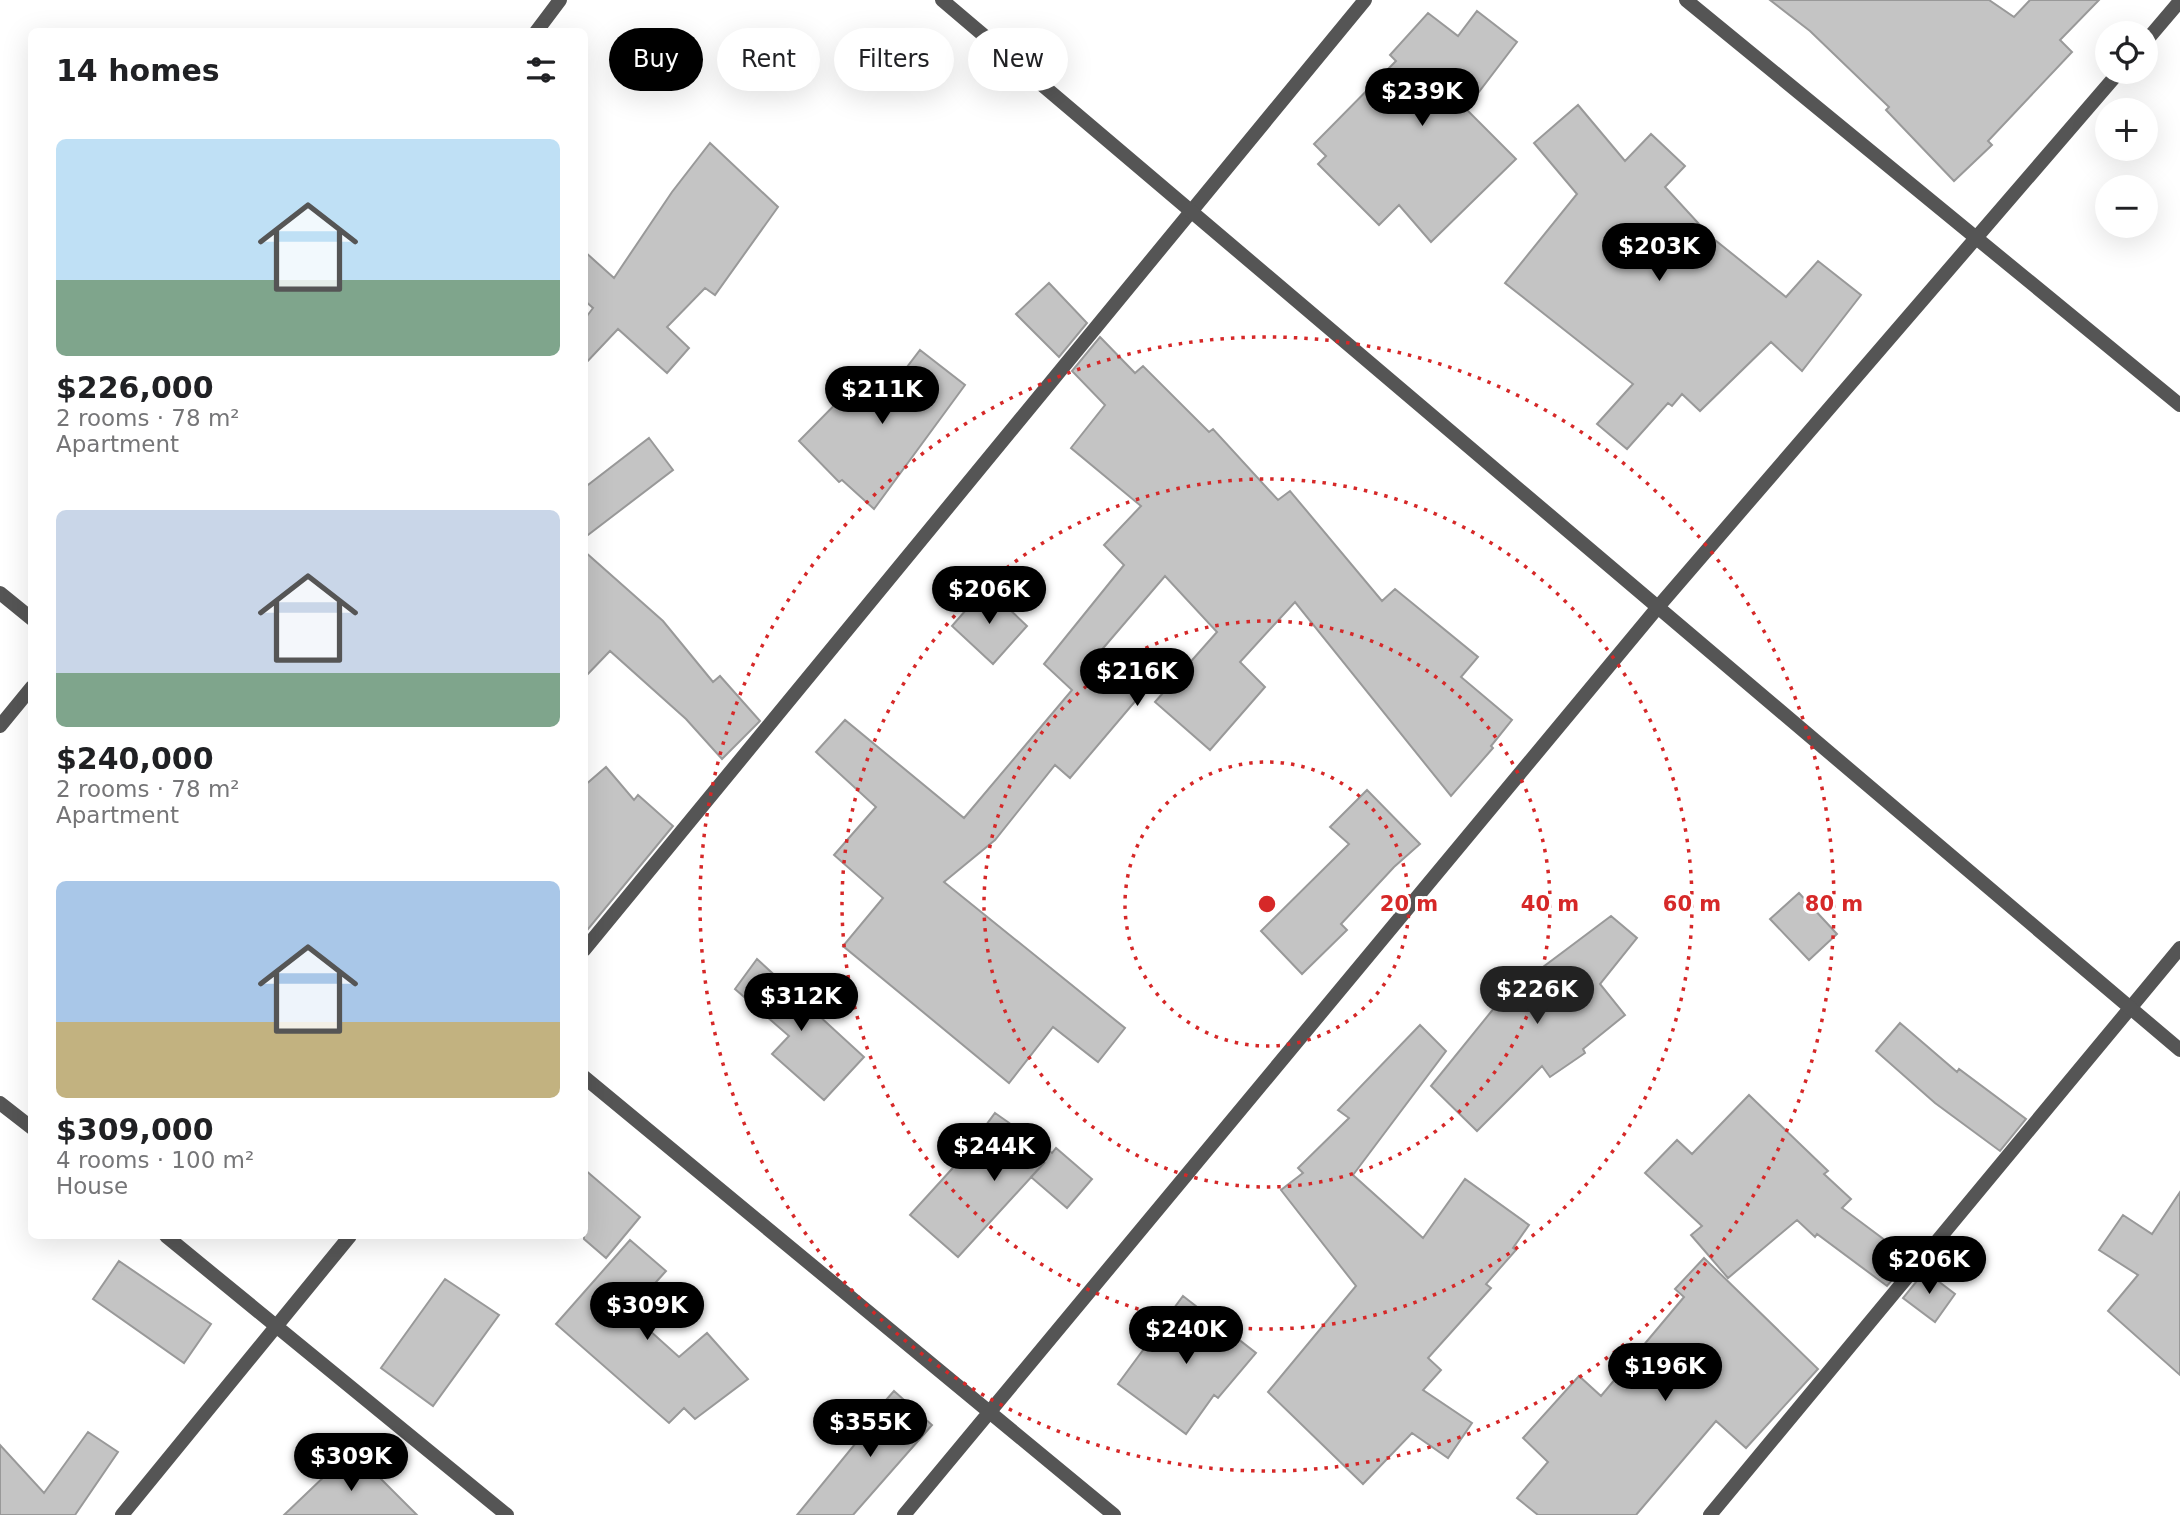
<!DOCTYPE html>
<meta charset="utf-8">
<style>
body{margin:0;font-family:"DejaVu Sans",sans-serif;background:#f2f2f2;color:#202124;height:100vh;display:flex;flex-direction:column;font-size:26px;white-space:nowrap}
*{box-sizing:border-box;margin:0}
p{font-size:23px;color:#757577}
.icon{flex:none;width:38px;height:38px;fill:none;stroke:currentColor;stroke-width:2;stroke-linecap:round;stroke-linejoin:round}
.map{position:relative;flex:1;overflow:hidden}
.panel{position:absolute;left:28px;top:28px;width:560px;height:1211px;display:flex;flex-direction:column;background:#fff;border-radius:10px;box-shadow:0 7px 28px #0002}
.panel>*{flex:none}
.hud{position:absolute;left:609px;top:28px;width:665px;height:63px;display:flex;gap:14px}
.fabs{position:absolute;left:2095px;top:21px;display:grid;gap:14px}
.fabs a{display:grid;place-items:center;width:63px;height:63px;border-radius:50%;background:#fff;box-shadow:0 7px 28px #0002;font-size:35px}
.price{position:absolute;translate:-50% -60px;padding:0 16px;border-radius:24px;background:#000;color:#fff;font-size:23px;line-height:46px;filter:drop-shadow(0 2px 4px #0008)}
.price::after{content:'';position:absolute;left:50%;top:42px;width:21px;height:16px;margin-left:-10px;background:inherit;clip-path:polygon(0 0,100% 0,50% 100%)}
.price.on{background:#222;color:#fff}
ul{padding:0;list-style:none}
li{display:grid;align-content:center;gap:14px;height:371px;padding:0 28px}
li span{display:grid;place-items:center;height:217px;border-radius:10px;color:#555}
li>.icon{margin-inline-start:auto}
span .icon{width:126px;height:126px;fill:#fffc;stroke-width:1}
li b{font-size:30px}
h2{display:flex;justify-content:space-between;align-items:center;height:84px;padding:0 28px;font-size:30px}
.tag{padding:0 24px;border-radius:32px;background:#fff;box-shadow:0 7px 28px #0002;font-size:24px;line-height:63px}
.tag.on{background:#000;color:#fff}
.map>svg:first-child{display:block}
.building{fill:#c4c4c4;stroke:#999;stroke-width:2}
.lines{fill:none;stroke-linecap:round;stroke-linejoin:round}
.minor{stroke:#555;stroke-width:14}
.tertiary{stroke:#555;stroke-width:14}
.ring{fill:none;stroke:#d62828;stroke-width:3.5;stroke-dasharray:3.5 7}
.centre{fill:#d62828;stroke:#fff;stroke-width:3.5}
.ring-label{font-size:21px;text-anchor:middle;font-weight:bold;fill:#d62828;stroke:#fff;stroke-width:6;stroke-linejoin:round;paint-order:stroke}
</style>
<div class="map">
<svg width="2180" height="1515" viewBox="0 0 2180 1515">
<rect width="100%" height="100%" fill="#fff"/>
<!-- building -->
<path class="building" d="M 1770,0 L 1989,0 L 2014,17 L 2030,0 L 2099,0 L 2060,40 L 2072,52 L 1988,141 L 1992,145 L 1954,181 L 1886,110 L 1889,107 L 1810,31 Z
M 1477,11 L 1517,42 L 1466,109 L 1516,159 L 1431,242 L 1399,205 L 1379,225 L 1318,164 L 1326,156 L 1314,144 L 1396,61 L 1390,55 L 1428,13 L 1458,36 Z
M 1578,105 L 1625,161 L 1651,134 L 1685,166 L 1665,187 L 1710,236 L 1786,297 L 1818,261 L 1861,295 L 1802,371 L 1771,342 L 1700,411 L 1682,394 L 1672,406 L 1668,403 L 1627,449 L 1597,424 L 1633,384 L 1505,283 L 1577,194 L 1534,143 Z
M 710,143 L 778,207 L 715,295 L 705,288 L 667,327 L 689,348 L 667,373 L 618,329 L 584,365 L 584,320 L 593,308 L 584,300 L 584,251 L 614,278 L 672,192 Z
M 1049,283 L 1087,323 L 1059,357 L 1016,314 Z
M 1100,337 L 1135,373 L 1143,366 L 1209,432 L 1213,429 L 1278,500 L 1290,491 L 1382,601 L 1395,589 L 1478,657 L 1461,677 L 1512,720 L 1491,746 L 1493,748 L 1451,796 L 1295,602 L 1240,662 L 1265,687 L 1210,750 L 1155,702 L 1217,632 L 1165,576 L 1099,653 L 1143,692 L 1070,778 L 1055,765 L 995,840 L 944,882 L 1125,1028 L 1098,1062 L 1053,1027 L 1009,1083 L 843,946 L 883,898 L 834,855 L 876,807 L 816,752 L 845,720 L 964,818 L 1072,690 L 1044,664 L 1124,565 L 1104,545 L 1141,506 L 1071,448 L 1105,405 L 1072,371 Z
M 920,350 L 965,385 L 874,509 L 842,480 L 839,482 L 799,441 L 868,371 L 891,388 Z
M 649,438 L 673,470 L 584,538 L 584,488 Z
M 584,551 L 663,621 L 713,682 L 720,676 L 760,721 L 722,759 L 686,719 L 610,651 L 584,678 Z
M 986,587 L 1027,626 L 993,664 L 952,626 Z
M 606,767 L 634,800 L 638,795 L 673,826 L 584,934 L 584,786 Z
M 1367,790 L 1420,844 L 1394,867 L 1341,924 L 1347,930 L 1302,974 L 1261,931 L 1349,844 L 1330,827 Z
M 1799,893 L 1837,934 L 1809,960 L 1770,919 Z
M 1611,916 L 1637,938 L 1600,984 L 1625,1015 L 1583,1049 L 1585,1053 L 1550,1077 L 1542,1066 L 1477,1131 L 1431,1086 L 1503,997 Z
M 757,959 L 864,1057 L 824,1100 L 772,1054 L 789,1036 L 735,989 Z
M 1900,1023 L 1957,1072 L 1959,1069 L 2026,1119 L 2000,1151 L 1935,1103 L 1876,1051 Z
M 1420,1025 L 1446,1051 L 1353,1175 L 1423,1238 L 1465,1179 L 1529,1225 L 1513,1248 L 1516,1250 L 1486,1284 L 1491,1288 L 1428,1358 L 1441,1370 L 1423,1390 L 1472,1423 L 1448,1458 L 1412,1433 L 1363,1484 L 1268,1392 L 1356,1286 L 1281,1190 L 1303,1173 L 1298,1168 L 1349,1118 L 1338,1110 Z
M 1749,1095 L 1828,1171 L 1824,1174 L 1851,1199 L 1842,1208 L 1910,1259 L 1887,1286 L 1817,1234 L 1815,1237 L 1797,1220 L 1728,1278 L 1691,1235 L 1702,1226 L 1645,1173 L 1677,1140 L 1692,1154 Z
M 995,1113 L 1052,1153 L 1056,1148 L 1092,1179 L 1067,1208 L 1031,1177 L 1045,1162 L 958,1257 L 910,1215 L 961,1159 Z
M 584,1169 L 640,1217 L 606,1258 L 584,1239 Z
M 2180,1192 L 2180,1375 L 2108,1311 L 2138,1275 L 2099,1250 L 2123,1215 L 2152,1234 Z
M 630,1240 L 666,1271 L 629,1312 L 679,1357 L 707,1333 L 748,1379 L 695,1419 L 684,1408 L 669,1423 L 556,1324 Z
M 1704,1258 L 1818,1369 L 1746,1448 L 1716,1421 L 1636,1515 L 1538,1515 L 1517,1498 L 1548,1462 L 1523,1438 L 1579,1376 L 1601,1396 L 1684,1297 L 1675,1289 Z
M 119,1261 L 211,1324 L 184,1363 L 93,1299 Z
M 1925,1271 L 1955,1294 L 1935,1322 L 1903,1298 Z
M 445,1279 L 499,1315 L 433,1406 L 381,1368 Z
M 1183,1296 L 1256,1353 L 1218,1398 L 1214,1395 L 1186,1434 L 1118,1384 Z
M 894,1391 L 932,1425 L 853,1515 L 797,1515 L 860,1438 L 856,1434 Z
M 88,1432 L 118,1452 L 75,1515 L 0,1515 L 0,1445 L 44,1493 Z
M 352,1450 L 417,1515 L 284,1515 Z"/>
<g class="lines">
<!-- minor -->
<path class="minor" d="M 1686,0 L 2180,405
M 536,32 L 560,0
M 2146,41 L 2180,1
M 0,593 L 32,619
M 0,726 L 32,687
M 584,950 L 1365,0
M 584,1077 L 1114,1515
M 0,1103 L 32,1128
M 166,1236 L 507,1515
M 122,1515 L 350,1236
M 904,1515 L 1658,607 L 2119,72
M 1710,1515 L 2180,948"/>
<!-- tertiary -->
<path class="tertiary" d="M 942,0 L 2180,1050"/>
</g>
<!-- distance rings -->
<g class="ring">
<circle cx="1267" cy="904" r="142"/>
<circle cx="1267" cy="904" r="283"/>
<circle cx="1267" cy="904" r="425"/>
<circle cx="1267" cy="904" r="567"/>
</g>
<circle cx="1267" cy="904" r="10" class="centre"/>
<g class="ring-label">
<text x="1409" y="911">20 m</text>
<text x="1550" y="911">40 m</text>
<text x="1692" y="911">60 m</text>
<text x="1834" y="911">80 m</text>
</g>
</svg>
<div class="fabs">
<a><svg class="icon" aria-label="locate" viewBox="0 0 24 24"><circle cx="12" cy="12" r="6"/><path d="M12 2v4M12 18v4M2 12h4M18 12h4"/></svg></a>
<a>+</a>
<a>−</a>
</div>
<b class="price" style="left:1422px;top:128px">$239K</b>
<b class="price" style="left:1659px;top:283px">$203K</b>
<b class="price" style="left:882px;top:426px">$211K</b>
<b class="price" style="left:989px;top:626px">$206K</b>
<b class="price" style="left:1137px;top:708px">$216K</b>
<b class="price on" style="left:1537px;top:1026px">$226K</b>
<b class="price" style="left:801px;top:1033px">$312K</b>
<b class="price" style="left:994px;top:1183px">$244K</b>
<b class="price" style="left:1929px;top:1296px">$206K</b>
<b class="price" style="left:647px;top:1342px">$309K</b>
<b class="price" style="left:1186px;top:1366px">$240K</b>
<b class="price" style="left:1665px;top:1403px">$196K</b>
<b class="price" style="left:870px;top:1459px">$355K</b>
<b class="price" style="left:351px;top:1493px">$309K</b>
<div class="hud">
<a class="tag on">Buy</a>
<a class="tag">Rent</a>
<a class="tag">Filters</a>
<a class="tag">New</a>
</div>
<section class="panel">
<h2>14 homes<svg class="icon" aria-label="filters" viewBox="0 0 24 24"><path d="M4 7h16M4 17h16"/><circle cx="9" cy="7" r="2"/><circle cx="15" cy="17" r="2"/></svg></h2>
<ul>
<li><span style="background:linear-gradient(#bfe0f5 65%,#7fa58c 0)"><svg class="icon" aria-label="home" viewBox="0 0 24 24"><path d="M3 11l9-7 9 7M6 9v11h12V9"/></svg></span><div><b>$226,000</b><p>2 rooms · 78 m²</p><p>Apartment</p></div></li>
<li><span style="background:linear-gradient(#c9d6e8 75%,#7fa58c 0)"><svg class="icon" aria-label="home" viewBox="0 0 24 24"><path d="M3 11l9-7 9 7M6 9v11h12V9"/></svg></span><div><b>$240,000</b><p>2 rooms · 78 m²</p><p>Apartment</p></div></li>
<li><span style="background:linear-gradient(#a9c7e8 65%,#c2b280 0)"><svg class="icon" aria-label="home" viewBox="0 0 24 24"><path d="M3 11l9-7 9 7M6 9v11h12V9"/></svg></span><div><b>$309,000</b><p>4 rooms · 100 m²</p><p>House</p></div></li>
</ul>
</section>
</div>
